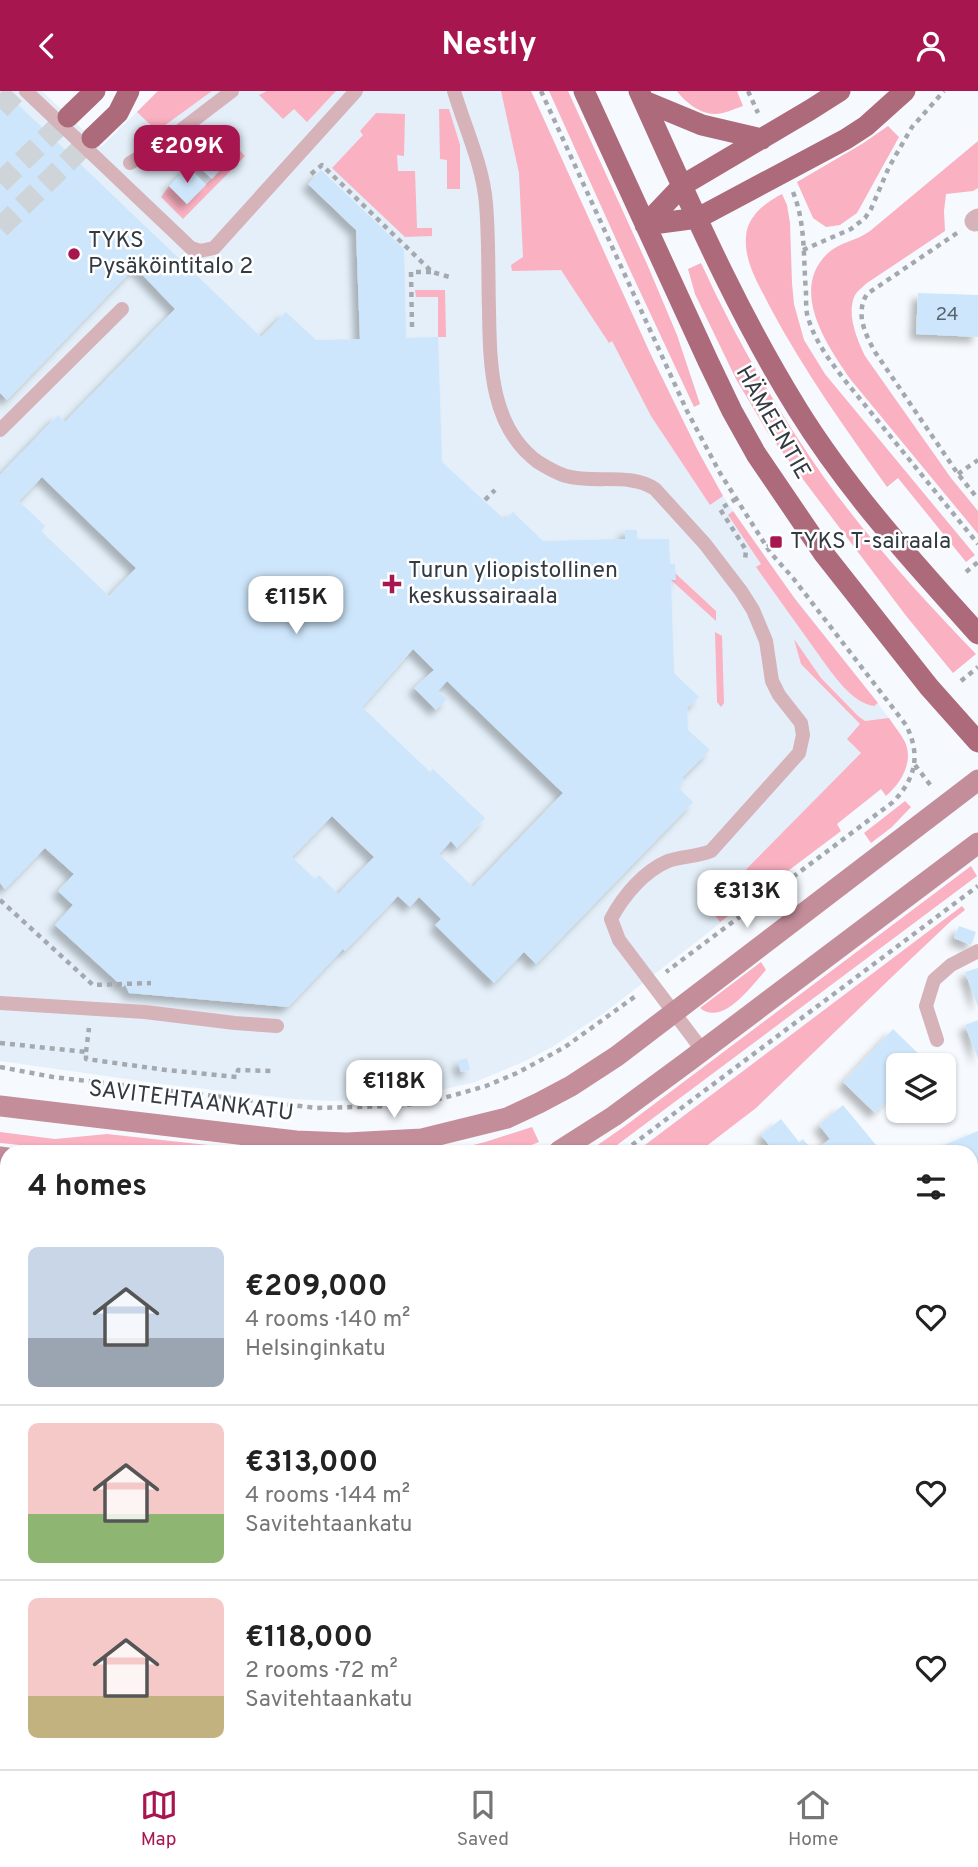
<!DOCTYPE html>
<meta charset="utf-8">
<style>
body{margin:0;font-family:Overpass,sans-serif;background:#f6f6f6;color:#222;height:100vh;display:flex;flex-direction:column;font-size:26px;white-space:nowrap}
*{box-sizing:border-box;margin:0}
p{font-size:23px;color:#767676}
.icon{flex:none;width:38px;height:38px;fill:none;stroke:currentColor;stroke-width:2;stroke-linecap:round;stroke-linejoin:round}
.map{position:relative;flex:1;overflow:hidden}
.panel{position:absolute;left:0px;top:1054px;width:978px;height:625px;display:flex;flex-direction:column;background:#fff;border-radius:21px 21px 0 0;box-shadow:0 2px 5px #0004}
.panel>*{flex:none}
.controls{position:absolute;left:886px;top:962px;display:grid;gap:14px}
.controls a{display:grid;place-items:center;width:70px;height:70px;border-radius:10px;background:#fff;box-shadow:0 2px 5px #0004;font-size:35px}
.price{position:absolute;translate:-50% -60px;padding:0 16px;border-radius:14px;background:#fff;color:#222;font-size:23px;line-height:46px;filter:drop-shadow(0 2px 4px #0008)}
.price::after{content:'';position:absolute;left:50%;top:42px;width:21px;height:16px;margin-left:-10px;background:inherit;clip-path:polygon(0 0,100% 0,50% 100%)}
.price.selected{background:#a81650;color:#fff}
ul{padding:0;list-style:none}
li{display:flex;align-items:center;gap:21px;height:175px;padding:0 28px}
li+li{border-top:2px solid #e0e0e0}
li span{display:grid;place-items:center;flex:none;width:196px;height:140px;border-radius:10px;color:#555}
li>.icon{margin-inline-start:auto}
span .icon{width:84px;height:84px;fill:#fffc;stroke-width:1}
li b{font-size:30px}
h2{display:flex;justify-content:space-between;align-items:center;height:84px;padding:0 28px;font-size:30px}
header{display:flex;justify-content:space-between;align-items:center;height:91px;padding:0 28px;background:#a81650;color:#fff;font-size:32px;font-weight:700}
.dock{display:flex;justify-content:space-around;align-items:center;height:98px;border-top:2px solid #e0e0e0;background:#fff;font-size:19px;color:#767676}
.dock a{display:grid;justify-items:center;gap:4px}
.dock .selected{color:#a81650}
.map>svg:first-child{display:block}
.built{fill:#e4eff9}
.green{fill:#fab1c1}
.building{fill:#cee6fb;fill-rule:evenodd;filter:url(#shadow)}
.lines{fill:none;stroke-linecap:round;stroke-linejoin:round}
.trunk-tunnel{stroke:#cfd4d8;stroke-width:21;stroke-dasharray:21 10;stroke-linecap:butt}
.path{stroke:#a3a9af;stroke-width:4.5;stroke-dasharray:5 5;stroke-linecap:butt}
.service{stroke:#d6b2b9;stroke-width:14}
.minor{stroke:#d6b2b9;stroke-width:21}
.secondary{stroke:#c38e9a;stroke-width:21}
.trunk{stroke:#ad6a7a;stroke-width:21}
.poi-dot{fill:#a81650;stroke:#fff;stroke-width:2.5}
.labels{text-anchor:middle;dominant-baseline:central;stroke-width:5;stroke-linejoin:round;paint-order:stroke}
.number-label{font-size:19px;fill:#596570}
.poi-label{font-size:23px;fill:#323a42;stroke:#fff;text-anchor:start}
.street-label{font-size:23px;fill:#323a42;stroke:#fff}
</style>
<header><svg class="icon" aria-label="back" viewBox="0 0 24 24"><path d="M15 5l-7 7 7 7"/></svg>Nestly<svg class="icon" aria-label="person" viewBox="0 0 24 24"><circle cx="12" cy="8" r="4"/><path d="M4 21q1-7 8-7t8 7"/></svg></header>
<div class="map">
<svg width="978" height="1678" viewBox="0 0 978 1678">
<defs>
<filter id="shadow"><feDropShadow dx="-6" dy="6" stdDeviation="3.5" flood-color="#0004"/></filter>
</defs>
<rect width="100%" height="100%" fill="#f6fafe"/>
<!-- built -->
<path class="built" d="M 0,0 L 42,0 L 101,56 L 158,0 L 531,0 L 650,262 L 698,360 L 723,405 L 772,478 L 889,627 L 881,698 L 836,733 L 713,838 L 604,922 L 552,956 L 523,971 L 475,991 L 424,1003 L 396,1008 L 331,1010 L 293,1008 L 162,993 L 0,970 Z
M 554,1671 L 792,1671 L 793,1678 L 542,1678 Z"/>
<!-- green -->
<path class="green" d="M 158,0 L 212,0 L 157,40 L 137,21 Z
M 267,0 L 336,0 L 307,31 L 294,18 L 283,28 L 259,4 Z
M 501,0 L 531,0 L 650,262 L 698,360 L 723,405 L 710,414 L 651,325 L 612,250 L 609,252 L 561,179 L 512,180 L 511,174 L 523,166 L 519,82 Z
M 549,0 L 568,0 L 647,173 L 677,244 L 700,313 L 694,316 L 629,177 Z
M 677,0 L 737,0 L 743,15 C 734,18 724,23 715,23 C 700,23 685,11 677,0 Z
M 439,18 L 449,18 L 460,54 L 460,98 L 447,98 L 447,69 L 440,68 Z
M 376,22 L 405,23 L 404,65 L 397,64 L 398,80 L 415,80 L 417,137 L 432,137 L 432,145 L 405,146 L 332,77 L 363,44 L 360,40 Z
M 216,34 L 245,65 L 183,128 L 161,106 L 169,95 L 187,113 L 230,68 L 204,42 Z
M 888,35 L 899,46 L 857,122 L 840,134 L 826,136 L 813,127 L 797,91 L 862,53 Z
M 978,50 L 978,97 L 973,100 L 946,103 L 944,120 L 945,140 L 867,192 C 863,196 858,199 855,204 C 846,223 857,248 865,265 L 951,387 L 978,420 L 978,443 L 851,289 C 828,256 789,200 827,163 C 839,151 857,150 870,140 C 906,110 942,80 978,50 Z
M 782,103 L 787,114 L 790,132 L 792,192 L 794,213 L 804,249 L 825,283 L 975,464 L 966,471 L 898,387 L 887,396 C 845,337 804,280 770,216 C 759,194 744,171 746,146 C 747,125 765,112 782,103 Z
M 701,172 C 735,246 776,318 823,385 C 869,449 922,507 976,563 L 953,582 L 907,526 L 768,342 L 736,288 L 695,203 L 688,178 Z
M 415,199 L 445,199 L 446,246 L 438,246 L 438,206 L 416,206 Z
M 733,420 L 795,508 L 878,612 L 874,615 C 854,612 837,589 826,574 L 756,476 L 761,473 L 728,424 Z
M 675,482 L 716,520 L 716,530 L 671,489 Z
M 715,541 L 722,545 L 724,612 L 721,616 L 717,611 Z
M 794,548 L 821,587 L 858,625 L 865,630 L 889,627 C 894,635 901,643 905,651 C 914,671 901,692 886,705 L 881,698 L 837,733 L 841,740 L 720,831 L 709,816 L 861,662 L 847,648 L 860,633 L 801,573 Z
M 905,710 L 911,716 L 892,736 L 871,752 L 864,742 Z
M 971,775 L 977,785 L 609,1060 L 589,1060 L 625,1035 Z
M 962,815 L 965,819 L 951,830 L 895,883 L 756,1017 L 700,1060 L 637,1060 Z
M 761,871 L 766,879 C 752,894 723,936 700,917 Z
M 532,1036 L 539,1051 L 516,1060 L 450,1060 L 485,1051 Z
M 0,1041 L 55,1048 L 107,1043 L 263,1060 L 81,1060 L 0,1052 Z
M 0,1268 L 7,1269 L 7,1325 L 0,1323 Z"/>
<!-- building -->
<path class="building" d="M 0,0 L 4,0 L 261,246 L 286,221 L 316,249 L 360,248 L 356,139 L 308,93 L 321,79 L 404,158 L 406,247 L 438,246 L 442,371 L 505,429 L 513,421 L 543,450 L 625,448 L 625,439 L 637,439 L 637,448 L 669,448 L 670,473 L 675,473 L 676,489 L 671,489 L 674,582 L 699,606 L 687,617 L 688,639 L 710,659 L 682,687 L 684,689 L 678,696 L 693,711 L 536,873 L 524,861 L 494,892 L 435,834 L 441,828 L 419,806 L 410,816 L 398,805 L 345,860 L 343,858 L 288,916 L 129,902 L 125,893 L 123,896 L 55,834 L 73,814 L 58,800 L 74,783 L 45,757 L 5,798 L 0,792 L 0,384 L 58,324 L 65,331 L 175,218 L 135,176 L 7,309 L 0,302 ZM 42,386 L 136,477 L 109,505 L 41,440 L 45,435 L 19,410 ZM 413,558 L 434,579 L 414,597 L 436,619 L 447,608 L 438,600 L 447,590 L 563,702 L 473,796 L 439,763 L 451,750 L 457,757 L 485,727 L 433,678 L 430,681 L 362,616 ZM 332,725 L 374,766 L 338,803 L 319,784 L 315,788 L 292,766 Z
M 212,51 L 230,68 L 212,88 L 194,71 Z
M 188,76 L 206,94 L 187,113 L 169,95 Z
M 918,202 L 978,204 L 978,246 L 916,243 Z
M 959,835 L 976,841 L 971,854 L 954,847 Z
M 978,877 L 978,916 L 965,881 Z
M 978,929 L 978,968 L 965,934 Z
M 893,938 L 925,969 L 920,975 L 898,975 L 898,998 L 875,1022 L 843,991 Z
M 467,967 L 470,979 L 461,981 L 458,970 Z
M 843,1014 L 881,1060 L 814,1060 L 830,1048 L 819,1034 Z
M 781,1028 L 799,1051 L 803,1048 L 813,1060 L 774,1060 L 761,1044 Z
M 978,1040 L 978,1116 L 971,1119 L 971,1060 L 947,1060 L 944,1054 Z
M 0,1144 L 7,1145 L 7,1214 L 0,1214 Z
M 978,1250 L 978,1283 L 971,1275 L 971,1256 Z
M 0,1336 L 7,1337 L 7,1349 L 0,1349 Z
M 0,1410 L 7,1415 L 7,1454 L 6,1456 L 2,1453 L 0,1457 Z
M 0,1593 L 7,1598 L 7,1671 L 107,1671 L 117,1678 L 0,1678 Z
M 403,1671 L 449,1671 L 451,1675 L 445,1678 L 406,1678 Z
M 629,1671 L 771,1671 L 774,1678 L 621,1678 L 630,1673 Z"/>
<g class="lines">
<!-- trunk-tunnel -->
<path class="trunk-tunnel" d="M 0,18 L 17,0
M 0,92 L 68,26
M 0,137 L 92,47"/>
<!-- path -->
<path class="path" d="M 541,0 L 687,320 L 720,382 L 770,461 L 793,487 L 906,634 C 921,664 916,687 893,711 L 666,881
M 748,0 L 758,22
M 311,83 L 322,74 L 432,181 L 453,187
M 793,101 C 806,133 803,167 806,201 C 806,208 806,216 807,223 C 814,250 830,270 847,292 L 978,453
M 957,142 L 867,203 C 855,222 865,243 875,261 L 958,383 L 978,408
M 803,159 L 851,138 L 865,127 L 871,118 L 889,76 L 912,36 L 944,0
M 412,236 L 411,181 L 432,181
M 958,383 L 978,369
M 736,408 L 720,418 L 746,459 L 745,469
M 485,409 L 495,399
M 767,456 L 776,451
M 966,481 L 978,471
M 961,590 L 978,576
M 915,674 L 931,695
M 0,809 L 93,894 L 151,892
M 0,952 L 86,961 L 86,968 L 166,979 L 237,986 L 238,979 L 271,980
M 86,961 L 89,937
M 0,976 L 53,986 L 317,1017 L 397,1015 L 428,1011 L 458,1003 L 486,995 L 517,982 L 565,956 L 637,904
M 624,1060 L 978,795
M 0,1099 L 7,1099
M 0,1531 L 7,1537"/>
<!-- service -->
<path class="service" d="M 26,0 L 191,157 L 200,160 L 214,157 L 356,0
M 454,0 C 465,37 483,74 486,113 C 489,148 488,184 489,220 C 490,273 490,336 538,371 C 546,376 556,382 566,385 C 594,393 630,381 655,398 L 705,453 L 741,500 L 753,519 L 766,550 L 772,590 L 779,604 L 801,632 L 803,644 L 799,662 L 711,760 C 696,766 683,765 668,770 C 644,780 623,805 611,828 L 619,849 L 703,960
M 130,72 L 168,49 L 232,0
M 0,339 L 122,218
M 0,912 L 145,921 L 235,932 L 277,935
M 937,949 L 926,915 L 934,889 L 951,874 L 978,860
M 0,1238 L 7,1239
M 0,1380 L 7,1385
M 0,1487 L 7,1477
M 556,1671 L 560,1678"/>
<!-- minor -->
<path class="minor" d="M 975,130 L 978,128
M 0,1563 L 7,1568
M 971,1591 L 978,1595
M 150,1671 L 159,1678
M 818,1671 L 820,1678
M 471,1678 L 484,1671"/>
<!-- secondary -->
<path class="secondary" d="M 0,1015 L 296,1050 L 347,1052 L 422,1048 L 507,1027 L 539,1012 L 571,995 L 617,965 L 978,689
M 559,1060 L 614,1025 L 686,972 L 978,752
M 0,1066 L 7,1067"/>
<!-- trunk -->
<path class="trunk" d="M 584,0 L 708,270 L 732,320 L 756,363 L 824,463 L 929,596 L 978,651
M 639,0 C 688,108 735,218 798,319 C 849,401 914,472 978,543
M 644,10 L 702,34 L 762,48
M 68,26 L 95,0
M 92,47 L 118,22 L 129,0
M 645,134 L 698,127 L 846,48 L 866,35 L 905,0
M 645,134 L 683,94 L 810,19 L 840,0"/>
</g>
<!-- markers -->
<g class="poi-dot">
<circle cx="74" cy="163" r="7"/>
<rect x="769" y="444" width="14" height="14" rx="3.5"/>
<path d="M388.5 482.5h7v7h7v7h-7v7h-7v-7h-7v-7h7z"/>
</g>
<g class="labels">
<!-- number labels -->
<g class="number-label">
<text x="947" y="224">24</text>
</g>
<!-- poi labels -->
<g class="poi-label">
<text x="88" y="150">TYKS<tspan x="88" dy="26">Pysäköintitalo 2</tspan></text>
<text x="790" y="451">TYKS T-sairaala</text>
<text x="408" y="480">Turun yliopistollinen<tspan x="408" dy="26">keskussairaala</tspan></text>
</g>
<!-- street labels -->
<g class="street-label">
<text transform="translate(772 332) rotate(60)">HÄMEENTIE</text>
<text transform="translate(191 1011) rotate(7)">SAVITEHTAANKATU</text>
</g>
</g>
</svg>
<div class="controls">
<a><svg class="icon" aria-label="layers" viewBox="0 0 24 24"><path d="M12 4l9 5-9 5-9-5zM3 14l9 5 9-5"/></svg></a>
</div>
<b class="price selected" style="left:187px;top:94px">€209K</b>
<b class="price" style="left:296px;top:545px">€115K</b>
<b class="price" style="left:747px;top:839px">€313K</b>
<b class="price" style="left:394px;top:1029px">€118K</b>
<section class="panel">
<h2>4 homes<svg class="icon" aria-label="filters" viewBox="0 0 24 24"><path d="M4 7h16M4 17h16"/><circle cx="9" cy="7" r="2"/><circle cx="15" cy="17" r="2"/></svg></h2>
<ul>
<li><span style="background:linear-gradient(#c9d6e8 65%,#9aa5b1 0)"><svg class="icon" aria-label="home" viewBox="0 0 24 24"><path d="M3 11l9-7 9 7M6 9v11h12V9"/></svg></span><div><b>€209,000</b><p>4 rooms · 140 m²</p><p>Helsinginkatu</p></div><svg class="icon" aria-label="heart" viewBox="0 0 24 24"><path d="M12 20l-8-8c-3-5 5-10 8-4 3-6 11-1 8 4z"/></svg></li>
<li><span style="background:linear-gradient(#f6c9c9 65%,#8fb573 0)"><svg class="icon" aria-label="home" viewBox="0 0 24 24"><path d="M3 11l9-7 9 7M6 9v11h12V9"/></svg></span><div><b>€313,000</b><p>4 rooms · 144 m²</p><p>Savitehtaankatu</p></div><svg class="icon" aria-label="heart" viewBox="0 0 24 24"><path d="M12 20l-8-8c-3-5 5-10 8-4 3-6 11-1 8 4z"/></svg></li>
<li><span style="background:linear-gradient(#f6c9c9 70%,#c2b280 0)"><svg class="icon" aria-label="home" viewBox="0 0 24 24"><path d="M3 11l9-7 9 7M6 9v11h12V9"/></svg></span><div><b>€118,000</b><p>2 rooms · 72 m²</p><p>Savitehtaankatu</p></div><svg class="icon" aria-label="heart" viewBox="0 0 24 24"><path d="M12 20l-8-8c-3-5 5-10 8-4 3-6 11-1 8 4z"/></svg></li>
</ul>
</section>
</div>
<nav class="dock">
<a class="selected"><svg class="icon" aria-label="map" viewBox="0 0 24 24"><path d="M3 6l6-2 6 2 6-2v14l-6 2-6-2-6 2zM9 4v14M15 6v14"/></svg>Map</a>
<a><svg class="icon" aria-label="saved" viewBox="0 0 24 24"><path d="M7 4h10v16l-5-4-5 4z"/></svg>Saved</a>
<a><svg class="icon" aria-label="home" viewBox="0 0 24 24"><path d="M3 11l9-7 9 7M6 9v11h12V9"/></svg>Home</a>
</nav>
